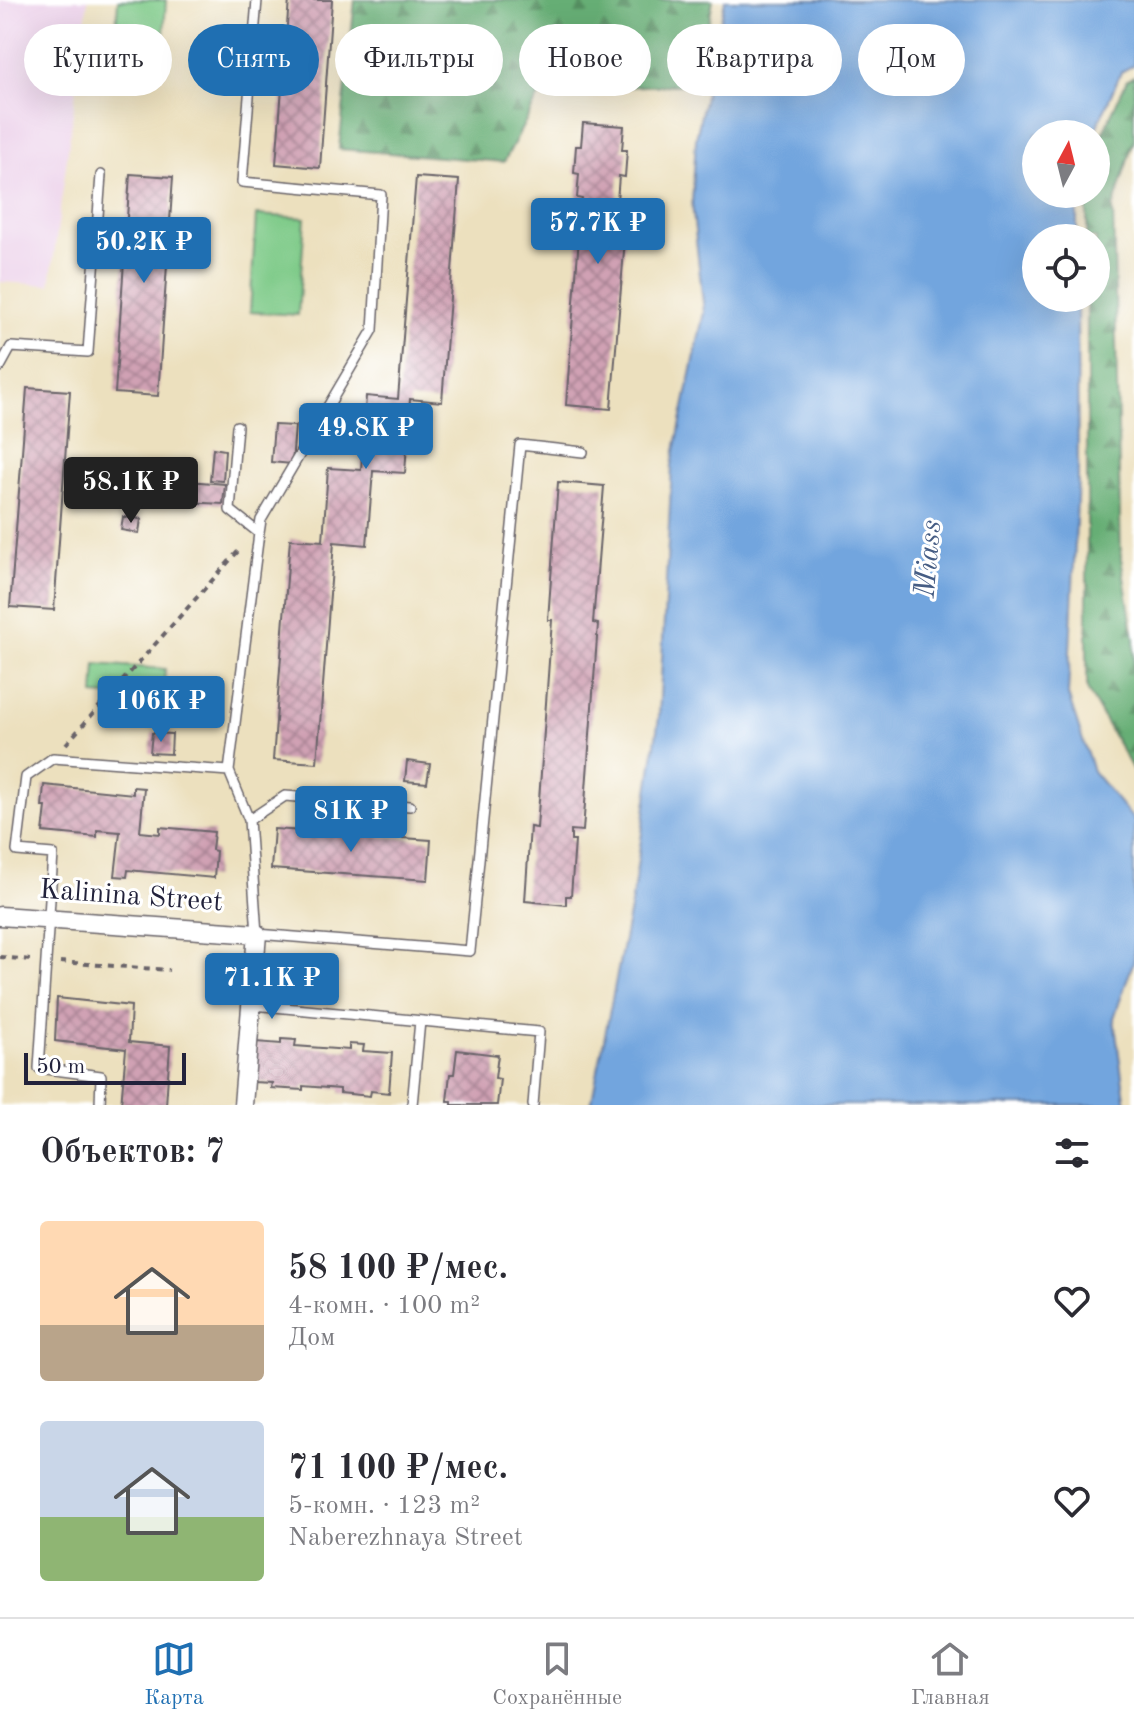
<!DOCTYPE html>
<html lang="ru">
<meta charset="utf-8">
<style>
body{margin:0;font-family:"Old Standard TT",serif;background:#f2f2f3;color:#2b2b33;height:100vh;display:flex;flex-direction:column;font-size:30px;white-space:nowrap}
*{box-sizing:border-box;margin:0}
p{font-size:26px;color:#7c7c81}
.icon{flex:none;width:44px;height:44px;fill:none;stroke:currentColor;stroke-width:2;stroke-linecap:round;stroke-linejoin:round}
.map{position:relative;height:1105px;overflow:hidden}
.details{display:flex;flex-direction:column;background:#fff;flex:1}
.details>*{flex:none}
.hud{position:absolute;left:24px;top:24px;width:1086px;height:72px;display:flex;gap:16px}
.needle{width:52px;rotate:7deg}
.fabs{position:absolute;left:1022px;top:120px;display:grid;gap:16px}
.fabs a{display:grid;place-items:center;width:88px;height:88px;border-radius:50%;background:#fff;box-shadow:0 8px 32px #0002;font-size:40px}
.scale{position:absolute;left:24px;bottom:20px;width:162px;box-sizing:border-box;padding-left:8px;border:4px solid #22223b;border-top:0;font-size:22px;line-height:28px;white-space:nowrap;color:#22223b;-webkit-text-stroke:6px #fff;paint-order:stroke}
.price{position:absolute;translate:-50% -68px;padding:0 18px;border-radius:8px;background:#1f6fb2;color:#fff;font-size:26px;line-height:52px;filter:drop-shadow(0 2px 4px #0008)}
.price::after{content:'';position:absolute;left:50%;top:48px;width:24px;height:18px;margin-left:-12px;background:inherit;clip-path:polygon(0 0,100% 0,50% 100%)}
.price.current{background:#222;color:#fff}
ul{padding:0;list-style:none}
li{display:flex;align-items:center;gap:24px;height:200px;padding:0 40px}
li span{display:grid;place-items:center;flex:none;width:224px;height:160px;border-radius:8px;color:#555}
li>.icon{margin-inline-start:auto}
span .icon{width:96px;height:96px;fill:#fffc;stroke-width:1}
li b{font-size:34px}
h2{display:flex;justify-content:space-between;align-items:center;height:96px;padding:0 40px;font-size:34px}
.chip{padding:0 28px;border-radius:36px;background:#fff;box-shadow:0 8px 32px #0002;font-size:28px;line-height:72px}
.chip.current{background:#1f6fb2;color:#fff}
.menu{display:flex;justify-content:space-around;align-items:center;height:112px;border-top:2px solid #e1e1e2;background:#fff;font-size:22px;color:#7c7c81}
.menu a{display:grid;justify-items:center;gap:4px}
.menu .current{color:#1f6fb2}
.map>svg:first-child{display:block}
.built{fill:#ecd1ea}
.green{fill:#7eca88;stroke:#507662;stroke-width:2}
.forest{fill:url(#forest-firs);stroke:#446858;stroke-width:2}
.water{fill:#72a5de;stroke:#4a648c;stroke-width:2}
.building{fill:url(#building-cross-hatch)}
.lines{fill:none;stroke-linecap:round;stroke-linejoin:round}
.lane-casing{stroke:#696469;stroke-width:12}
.street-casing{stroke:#696469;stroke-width:21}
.path{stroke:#696469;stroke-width:4;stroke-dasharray:6 6;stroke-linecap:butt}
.lane{stroke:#fff;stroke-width:9}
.street{stroke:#fff;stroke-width:18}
.labels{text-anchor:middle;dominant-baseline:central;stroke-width:6;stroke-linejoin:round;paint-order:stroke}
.street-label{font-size:28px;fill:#22223b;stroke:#fff}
.water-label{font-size:30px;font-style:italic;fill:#465d84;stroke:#fff}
</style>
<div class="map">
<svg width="1134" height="1105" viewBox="0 0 1134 1105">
<defs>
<pattern id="forest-firs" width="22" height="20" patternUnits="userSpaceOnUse" patternTransform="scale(2)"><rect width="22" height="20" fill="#66ae74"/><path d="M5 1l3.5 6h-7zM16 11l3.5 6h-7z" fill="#548d60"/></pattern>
<pattern id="building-cross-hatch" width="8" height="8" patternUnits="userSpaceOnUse" patternTransform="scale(2)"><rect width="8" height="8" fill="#d0a1b4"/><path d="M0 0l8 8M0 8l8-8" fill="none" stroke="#a88394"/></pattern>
</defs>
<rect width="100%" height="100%" fill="#fff"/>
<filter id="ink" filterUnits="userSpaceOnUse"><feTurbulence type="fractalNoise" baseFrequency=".0125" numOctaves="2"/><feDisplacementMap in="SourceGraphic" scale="16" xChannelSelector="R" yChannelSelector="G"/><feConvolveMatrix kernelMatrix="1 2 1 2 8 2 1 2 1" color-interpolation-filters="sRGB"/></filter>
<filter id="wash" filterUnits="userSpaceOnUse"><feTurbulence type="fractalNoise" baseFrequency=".006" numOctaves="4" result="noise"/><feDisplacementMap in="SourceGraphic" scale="32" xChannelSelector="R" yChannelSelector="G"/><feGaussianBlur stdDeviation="1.8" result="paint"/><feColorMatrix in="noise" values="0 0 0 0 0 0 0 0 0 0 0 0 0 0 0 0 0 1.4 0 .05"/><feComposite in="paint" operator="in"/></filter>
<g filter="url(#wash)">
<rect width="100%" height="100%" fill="#ece0be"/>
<!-- built -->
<path class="built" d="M 0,0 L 88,0 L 50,285 L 0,282 Z"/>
<!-- green -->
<path class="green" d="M 118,0 L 166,0 L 164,34 L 116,31 Z
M 256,215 L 305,218 L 298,315 L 250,312 Z
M 96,664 L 165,669 L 163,700 L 94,695 Z"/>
<!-- forest -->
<path class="forest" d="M 355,0 L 713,0 L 697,84 L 542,90 L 504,162 L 339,149 Z
M 1134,76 L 1134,140 L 1113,208 L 1121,558 L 1134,639 L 1134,772 L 1087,689 L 1087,298 L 1096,298 L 1096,238 L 1087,238 L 1087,194 L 1096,194 L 1096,147 L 1127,80 Z"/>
<!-- water -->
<path class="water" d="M 725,0 L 1134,0 L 1134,65 L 1121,72 L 1094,134 L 1036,134 L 1036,194 L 1077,194 L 1077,238 L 1036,238 L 1036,298 L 1077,298 L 1078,478 L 1068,695 L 1093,771 L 1134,820 L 1134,960 L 1114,1018 L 1126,1105 L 591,1105 L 633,894 L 659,717 L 672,465 L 704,312 L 692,204 L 696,139 Z"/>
<g id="blocks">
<!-- building -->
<path class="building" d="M 289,0 L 332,0 L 320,168 L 276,164 Z
M 583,123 L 624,126 L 622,150 L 627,150 L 625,177 L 619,176 L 617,201 L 628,202 L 611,409 L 566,405 L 582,199 L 577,198 L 579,174 L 574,173 L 576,146 L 581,146 Z
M 130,174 L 173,177 L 158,396 L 115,393 Z
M 416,177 L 459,180 L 442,402 L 410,399 L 405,473 L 373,471 L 367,545 L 334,542 L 317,763 L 273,760 L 290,539 L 323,541 L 328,468 L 361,470 L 366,396 L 398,399 Z
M 27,388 L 70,391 L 54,610 L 10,607 Z
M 274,425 L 295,426 L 292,464 L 271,462 Z
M 213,448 L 225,450 L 223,481 L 210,480 Z
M 187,481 L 225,484 L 223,504 L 186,502 Z
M 558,482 L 604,486 L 593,623 L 598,624 L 583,831 L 571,830 L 571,841 L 575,841 L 571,896 L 566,896 L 566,905 L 525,901 L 530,827 L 537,828 L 552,620 L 548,620 Z
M 123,517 L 141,519 L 139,533 L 121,530 Z
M 152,733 L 172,734 L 171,754 L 150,753 Z
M 407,761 L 430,764 L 427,783 L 405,781 Z
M 44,785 L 133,794 L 133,787 L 144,788 L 140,832 L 160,834 L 160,827 L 214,832 L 212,850 L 216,851 L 214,878 L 128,870 L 127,877 L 115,876 L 120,832 L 97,830 L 97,837 L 43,832 L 46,807 L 42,807 Z
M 274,829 L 431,840 L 428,880 L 271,869 Z
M 57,998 L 131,1006 L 129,1042 L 170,1046 L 166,1105 L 121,1105 L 126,1049 L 55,1041 Z
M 281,1039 L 296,1040 L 295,1046 L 349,1050 L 349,1044 L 364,1045 L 363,1051 L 392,1053 L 389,1093 L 371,1091 L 370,1096 L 340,1093 L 340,1089 L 303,1086 L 303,1090 L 271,1088 L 272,1083 L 253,1082 L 256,1042 L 281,1044 Z
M 457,1050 L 498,1055 L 495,1078 L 500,1079 L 497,1105 L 452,1105 L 452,1101 L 447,1101 L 450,1074 L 454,1074 Z"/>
</g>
</g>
<g filter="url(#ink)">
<use href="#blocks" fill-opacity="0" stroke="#696469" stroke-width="2"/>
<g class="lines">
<!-- lane casing -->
<g class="lane-casing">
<path id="lane" d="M 257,0 L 242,182 L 381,195 L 373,330 L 261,520 L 259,533 L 229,771 L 249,820 L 257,934 L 470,951 L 520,445 L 583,452
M 0,367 L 11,347 L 88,352 L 101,175
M 237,426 L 230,510 L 259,533
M 249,820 L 285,796 L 410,806
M 253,1005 L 539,1032 L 533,1105
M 100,1105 L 101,1076 L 39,1068 L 53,854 L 17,851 L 26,777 L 53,758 L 229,771
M 412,1105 L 420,1021"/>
</g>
<!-- street casing -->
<g class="street-casing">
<path id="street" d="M 0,916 L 257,934 L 243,1105"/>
</g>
<!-- path -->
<path class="path" d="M 66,744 L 241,548
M 0,957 L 31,960
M 60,962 L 169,970"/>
<!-- lane -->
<use href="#lane" class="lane"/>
<!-- street -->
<use href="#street" class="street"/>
</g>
</g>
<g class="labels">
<!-- street labels -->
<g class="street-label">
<text transform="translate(131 897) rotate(4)">Kalinina Street</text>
</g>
<!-- water labels -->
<g class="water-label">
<text transform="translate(929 559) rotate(-85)">Miass</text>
</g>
</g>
</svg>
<div class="fabs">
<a><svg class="needle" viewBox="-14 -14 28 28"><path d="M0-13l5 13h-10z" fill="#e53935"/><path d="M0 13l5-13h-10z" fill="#7c7c81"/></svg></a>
<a><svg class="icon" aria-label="locate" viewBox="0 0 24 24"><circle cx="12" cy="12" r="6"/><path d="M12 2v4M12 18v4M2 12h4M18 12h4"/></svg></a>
</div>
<div class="scale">50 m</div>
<b class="price" style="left:598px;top:266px">57.7K ₽</b>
<b class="price" style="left:144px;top:285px">50.2K ₽</b>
<b class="price" style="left:366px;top:471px">49.8K ₽</b>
<b class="price current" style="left:131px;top:525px">58.1K ₽</b>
<b class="price" style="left:161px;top:744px">106K ₽</b>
<b class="price" style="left:351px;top:854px">81K ₽</b>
<b class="price" style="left:272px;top:1021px">71.1K ₽</b>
<div class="hud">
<a class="chip">Купить</a>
<a class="chip current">Снять</a>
<a class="chip">Фильтры</a>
<a class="chip">Новое</a>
<a class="chip">Квартира</a>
<a class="chip">Дом</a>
</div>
</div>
<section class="details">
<h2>Объектов: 7<svg class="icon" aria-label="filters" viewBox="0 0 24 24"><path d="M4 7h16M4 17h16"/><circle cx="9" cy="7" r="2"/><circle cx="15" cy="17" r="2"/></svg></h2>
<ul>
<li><span style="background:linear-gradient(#ffd9b3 65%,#b9a48a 0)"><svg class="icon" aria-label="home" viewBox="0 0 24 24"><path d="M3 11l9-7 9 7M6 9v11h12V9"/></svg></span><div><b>58 100 ₽/мес.</b><p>4-комн. · 100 m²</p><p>Дом</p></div><svg class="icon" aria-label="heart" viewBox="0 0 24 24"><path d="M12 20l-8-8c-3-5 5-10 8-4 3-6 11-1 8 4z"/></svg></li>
<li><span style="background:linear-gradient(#c9d6e8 60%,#8fb573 0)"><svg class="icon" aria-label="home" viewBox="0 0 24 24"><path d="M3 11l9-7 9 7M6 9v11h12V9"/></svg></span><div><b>71 100 ₽/мес.</b><p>5-комн. · 123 m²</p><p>Naberezhnaya Street</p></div><svg class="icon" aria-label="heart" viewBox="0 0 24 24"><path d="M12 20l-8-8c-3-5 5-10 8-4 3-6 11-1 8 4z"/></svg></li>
</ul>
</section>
<nav class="menu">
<a class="current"><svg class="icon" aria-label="map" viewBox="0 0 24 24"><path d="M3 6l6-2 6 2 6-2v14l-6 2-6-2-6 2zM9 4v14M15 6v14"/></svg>Карта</a>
<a><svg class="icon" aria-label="saved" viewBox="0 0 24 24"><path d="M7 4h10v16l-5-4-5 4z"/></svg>Сохранённые</a>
<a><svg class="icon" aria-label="home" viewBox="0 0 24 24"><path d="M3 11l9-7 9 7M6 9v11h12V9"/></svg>Главная</a>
</nav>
